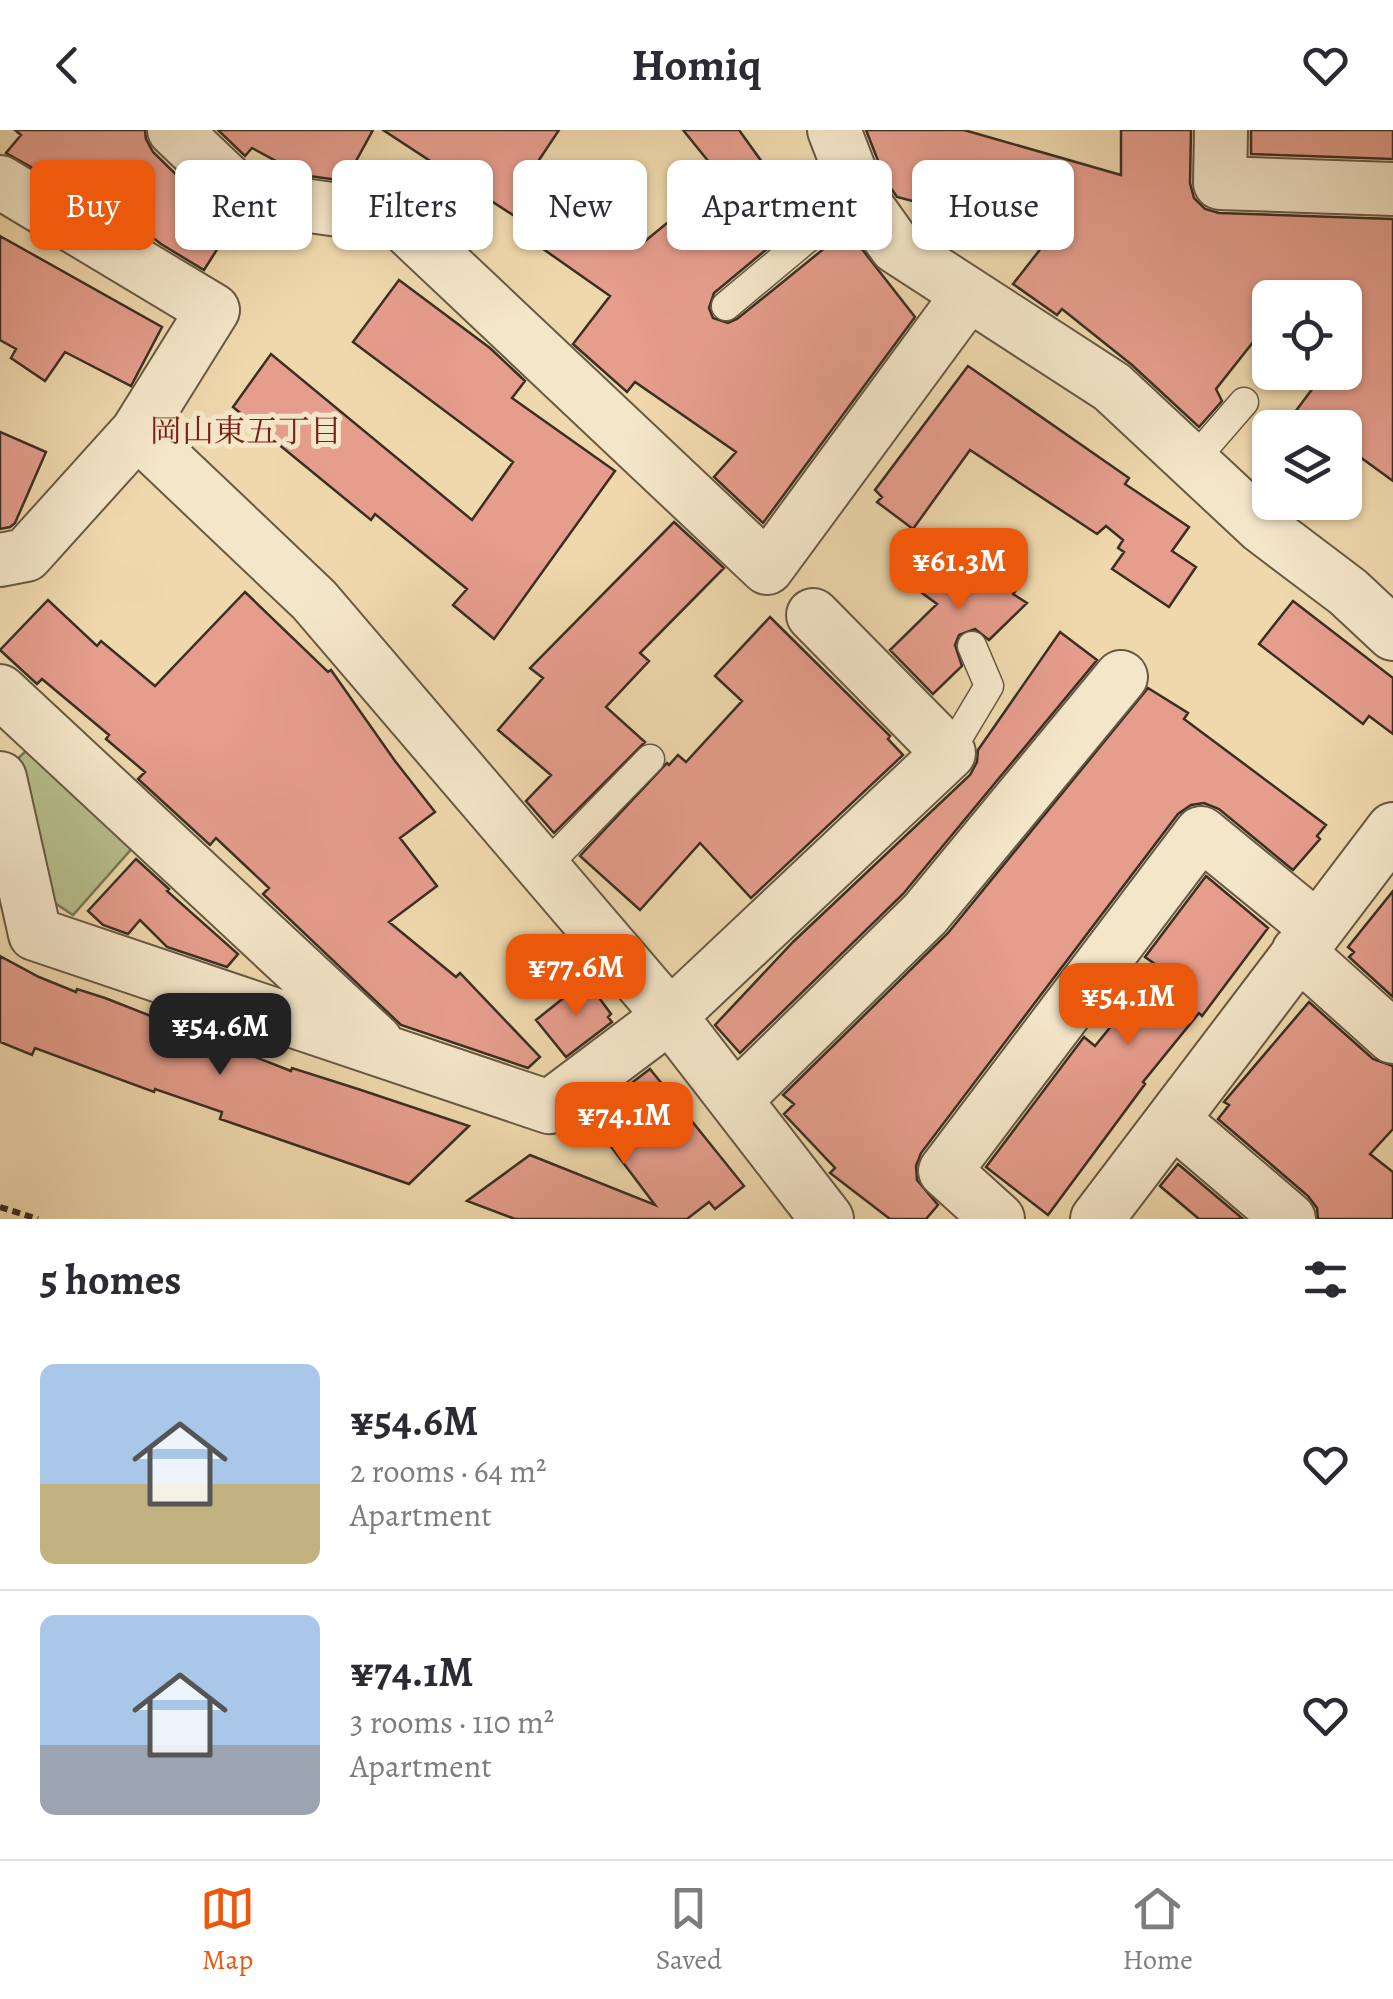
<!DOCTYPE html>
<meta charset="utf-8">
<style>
body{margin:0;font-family:Alegreya,"Noto Serif JP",serif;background:#f2f2f3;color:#2b2b33;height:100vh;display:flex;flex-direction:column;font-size:38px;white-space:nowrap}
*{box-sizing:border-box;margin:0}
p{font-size:32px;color:#7c7c81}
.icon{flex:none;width:55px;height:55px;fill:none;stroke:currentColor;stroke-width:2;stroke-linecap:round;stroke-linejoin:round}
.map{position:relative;height:1089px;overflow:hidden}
.drawer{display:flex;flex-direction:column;background:#fff;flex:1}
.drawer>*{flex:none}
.guide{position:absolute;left:30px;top:30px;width:1335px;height:90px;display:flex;gap:20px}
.controls{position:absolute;left:1252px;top:150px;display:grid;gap:20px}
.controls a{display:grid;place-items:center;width:110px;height:110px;border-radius:15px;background:#fff;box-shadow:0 2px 8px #0004;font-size:50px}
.price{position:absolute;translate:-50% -85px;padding:0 22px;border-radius:20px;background:#ea580c;color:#fff;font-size:32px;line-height:65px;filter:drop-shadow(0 2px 5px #0008)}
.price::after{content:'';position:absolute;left:50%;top:60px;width:30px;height:22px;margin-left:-15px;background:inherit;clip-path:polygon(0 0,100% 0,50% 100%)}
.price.selected{background:#222;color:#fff}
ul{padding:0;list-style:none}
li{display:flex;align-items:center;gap:30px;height:250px;padding:0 40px}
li+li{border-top:2px solid #e1e1e2}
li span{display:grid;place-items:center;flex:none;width:280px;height:200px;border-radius:15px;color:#555}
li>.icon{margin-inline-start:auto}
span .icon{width:120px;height:120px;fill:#fffc;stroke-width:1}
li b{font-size:42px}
h2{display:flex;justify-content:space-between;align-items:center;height:120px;padding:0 40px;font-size:42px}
.chip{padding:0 35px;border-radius:15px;background:#fff;box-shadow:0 2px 8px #0004;font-size:35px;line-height:90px}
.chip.selected{background:#ea580c;color:#fff}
header{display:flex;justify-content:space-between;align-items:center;height:130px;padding:0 40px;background:#fff;font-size:45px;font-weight:700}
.menu{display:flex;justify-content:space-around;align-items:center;height:140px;border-top:2px solid #e1e1e2;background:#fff;font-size:28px;color:#7c7c81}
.menu a{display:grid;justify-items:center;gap:5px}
.menu .selected{color:#ea580c}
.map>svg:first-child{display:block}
.green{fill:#b6bf8c;stroke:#787757;stroke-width:2.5}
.building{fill:#e59d8c;stroke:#3a2f22;stroke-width:2.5}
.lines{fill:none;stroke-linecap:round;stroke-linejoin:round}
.service-casing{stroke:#675944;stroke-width:31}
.minor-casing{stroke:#675944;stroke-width:56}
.path{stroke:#3a2f22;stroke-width:6;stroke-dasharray:8 5;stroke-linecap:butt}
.service{stroke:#f4e6c9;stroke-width:28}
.minor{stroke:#f4e6c9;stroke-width:52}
.labels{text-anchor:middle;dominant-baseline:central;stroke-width:10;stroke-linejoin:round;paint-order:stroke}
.neighbourhood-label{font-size:32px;fill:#7a1f14;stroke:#f4e6c9}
</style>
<header><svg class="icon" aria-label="back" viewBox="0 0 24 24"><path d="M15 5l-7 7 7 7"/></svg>Homiq<svg class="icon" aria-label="heart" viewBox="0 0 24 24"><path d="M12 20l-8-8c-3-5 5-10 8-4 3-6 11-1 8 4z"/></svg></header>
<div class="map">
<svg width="1393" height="1089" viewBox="0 0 1393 1089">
<rect width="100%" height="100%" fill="#eed8ac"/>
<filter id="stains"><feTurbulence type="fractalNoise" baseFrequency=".002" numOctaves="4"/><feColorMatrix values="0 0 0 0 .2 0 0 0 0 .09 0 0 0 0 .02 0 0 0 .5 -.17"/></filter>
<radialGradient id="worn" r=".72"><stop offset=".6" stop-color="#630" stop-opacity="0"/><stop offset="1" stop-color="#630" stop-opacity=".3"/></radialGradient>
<!-- green -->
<path class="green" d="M 28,619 L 134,716 L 73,785 L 47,768 L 11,635 Z"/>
<!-- building -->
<path class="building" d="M 15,0 L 145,0 L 146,9 L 153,22 L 205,73 L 235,91 L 204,140 L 161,114 L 59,35 L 49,47 L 6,23 L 21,5 Z
M 218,0 L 373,0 L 345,51 L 302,45 L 252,18 L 245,26 Z
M 383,0 L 559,0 L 535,36 L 644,112 L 722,48 L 683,0 L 739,0 L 803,89 L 714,163 L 709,178 L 713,188 L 728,193 L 737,189 L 847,100 L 915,187 L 763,393 L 714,347 L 736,322 L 635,252 L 627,262 L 573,214 L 610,166 L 519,102 L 525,93 Z
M 866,0 L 964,0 L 1121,45 L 1121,0 L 1191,0 L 1190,53 L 1194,68 L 1205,79 L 1219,83 L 1393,89 L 1393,351 L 1345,316 L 1345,298 L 1283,298 L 1325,242 L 1345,242 L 1345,167 L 1270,168 L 1270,222 L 1254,211 L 1216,259 L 1222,271 L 1199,297 L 1132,235 L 1062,179 L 1057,185 L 1013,154 L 1071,80 L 989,55 L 978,88 L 897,67 L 886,51 Z
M 1251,0 L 1393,0 L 1393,29 L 1251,24 Z
M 0,106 L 162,197 L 131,256 L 65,222 L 45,251 L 11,228 L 16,219 L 0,210 Z
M 399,150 L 490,218 L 525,251 L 512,268 L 615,341 L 494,509 L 453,475 L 467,459 L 375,384 L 371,390 L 233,277 L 271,224 L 472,390 L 513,332 L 353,212 Z
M 968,236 L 1129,348 L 1125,354 L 1189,397 L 1172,421 L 1196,437 L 1169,477 L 1112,439 L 1124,422 L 1118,418 L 1123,410 L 1106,396 L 1097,404 L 970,320 L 913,399 L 877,372 L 882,367 L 875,360 Z
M 0,302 L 46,322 L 15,393 L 10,397 L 0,399 Z
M 674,392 L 724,438 L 640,523 L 649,531 L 606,577 L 645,612 L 554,703 L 526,671 L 551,645 L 498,600 L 543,548 L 530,538 Z
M 964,407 L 1023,451 L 1013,464 L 1027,473 L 989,510 L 975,499 L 959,505 L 955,515 L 962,536 L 933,564 L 890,520 L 937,474 L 922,463 Z
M 245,462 L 328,542 L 331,540 L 395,631 L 435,682 L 400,708 L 437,756 L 389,792 L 456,847 L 460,843 L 540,927 L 528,938 L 401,895 L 263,764 L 269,758 L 216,708 L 210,715 L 138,649 L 145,642 L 106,609 L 109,605 L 42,549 L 37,554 L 0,520 L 48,470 L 97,516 L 101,511 L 155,556 Z
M 1293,471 L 1393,548 L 1393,604 L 1369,586 L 1363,594 L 1259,514 Z
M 770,487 L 890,606 L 888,609 L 903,625 L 751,768 L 700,713 L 640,780 L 580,726 L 667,633 L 669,635 L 678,625 L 686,632 L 742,571 L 715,546 Z
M 1060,502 L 1097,530 L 903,764 L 740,923 L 715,895 L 793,812 L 970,645 L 977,632 L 978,620 Z
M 1148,558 L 1188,583 L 1184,589 L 1326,695 L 1317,706 L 1320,709 L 1293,740 L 1219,679 L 1204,673 L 1191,675 L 1178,684 L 921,1023 L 916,1036 L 917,1050 L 938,1075 L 926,1089 L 890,1089 L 830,1043 L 835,1038 L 784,984 L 794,974 L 783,965 L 948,803 Z
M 136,729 L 169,759 L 167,761 L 238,824 L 227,837 L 167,817 L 140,790 L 128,804 L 103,795 L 88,781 Z
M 1206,746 L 1268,798 L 1202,886 L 1199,883 L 1143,952 L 1145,954 L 1048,1085 L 986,1037 L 1084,907 L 1095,916 L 1159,837 L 1145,827 Z
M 1393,761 L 1393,867 L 1349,827 L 1354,822 L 1348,817 Z
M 0,826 L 39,847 L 76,862 L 77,859 L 105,868 L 291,941 L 292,938 L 358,959 L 469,996 L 409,1054 L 220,989 L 222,982 L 155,959 L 154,962 L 35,918 L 32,925 L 0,912 Z
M 586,850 L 611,884 L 608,887 L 612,892 L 566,927 L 536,890 Z
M 1309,872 L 1373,929 L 1393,936 L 1393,999 L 1370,1024 L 1393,1042 L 1393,1089 L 1318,1089 L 1317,1078 L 1308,1066 L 1218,989 L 1229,975 L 1224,972 Z
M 650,939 L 744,1056 L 715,1079 L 709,1072 L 687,1089 L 515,1089 L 467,1071 L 530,1025 L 655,1075 L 588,986 Z
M 1178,1034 L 1243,1089 L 1199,1089 L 1160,1056 Z"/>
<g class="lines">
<!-- service casing -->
<g class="service-casing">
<path id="service" d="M 726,176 L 859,65
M 1192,332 L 1244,272
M 949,623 L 989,556 L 972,516
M 544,738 L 650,629"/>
</g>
<!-- minor casing -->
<g class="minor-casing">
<path id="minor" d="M 174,0 L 232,55 L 267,70 L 396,88 L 767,438 L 968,165
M 834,0 L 859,65 L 896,117 L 1112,257 L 1262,397 L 1348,462 L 1393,504
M 1221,0 L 1220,53 L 1393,59
M 0,52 L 213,180 L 137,302 L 26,425 L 0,430
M 137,302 L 314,470 L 670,886 L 827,1089
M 0,561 L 376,911
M 0,648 L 35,804 L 549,977 L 670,886 L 949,623 L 813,485
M 1298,822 L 1393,907
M 735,970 L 925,784 L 1121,547
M 1173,990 L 1289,1089
M 998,1089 L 945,1041 L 1201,703 L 1316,797
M 1097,1089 L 1393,699"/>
</g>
<!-- path -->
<path class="path" d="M 0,1077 L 38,1089"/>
<!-- service -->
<use href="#service" class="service"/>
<!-- minor -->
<use href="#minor" class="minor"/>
</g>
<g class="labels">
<!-- neighbourhood labels -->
<g class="neighbourhood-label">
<text x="246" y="301">岡山東五丁目</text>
</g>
</g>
<rect width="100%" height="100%" filter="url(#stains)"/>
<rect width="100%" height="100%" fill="url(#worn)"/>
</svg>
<div class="controls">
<a><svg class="icon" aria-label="locate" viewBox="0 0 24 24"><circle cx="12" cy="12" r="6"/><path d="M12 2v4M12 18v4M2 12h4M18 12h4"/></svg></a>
<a><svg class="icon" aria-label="layers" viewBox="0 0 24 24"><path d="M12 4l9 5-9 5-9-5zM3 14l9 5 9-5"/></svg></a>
</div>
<b class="price" style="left:959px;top:483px">¥61.3M</b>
<b class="price" style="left:576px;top:889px">¥77.6M</b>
<b class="price" style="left:1128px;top:918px">¥54.1M</b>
<b class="price selected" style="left:220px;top:948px">¥54.6M</b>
<b class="price" style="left:624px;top:1037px">¥74.1M</b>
<div class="guide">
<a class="chip selected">Buy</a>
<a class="chip">Rent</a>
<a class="chip">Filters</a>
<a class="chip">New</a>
<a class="chip">Apartment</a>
<a class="chip">House</a>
</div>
</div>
<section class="drawer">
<h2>5 homes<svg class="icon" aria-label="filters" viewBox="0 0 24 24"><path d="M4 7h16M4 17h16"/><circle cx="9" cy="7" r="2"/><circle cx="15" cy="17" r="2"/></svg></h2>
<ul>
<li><span style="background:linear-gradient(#a9c7e8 60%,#c2b280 0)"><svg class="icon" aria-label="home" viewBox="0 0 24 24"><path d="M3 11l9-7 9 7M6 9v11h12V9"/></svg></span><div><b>¥54.6M</b><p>2 rooms · 64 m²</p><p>Apartment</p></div><svg class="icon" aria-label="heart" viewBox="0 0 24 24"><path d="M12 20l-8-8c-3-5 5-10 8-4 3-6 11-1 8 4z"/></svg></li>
<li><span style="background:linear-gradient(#a9c7e8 65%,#9aa5b1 0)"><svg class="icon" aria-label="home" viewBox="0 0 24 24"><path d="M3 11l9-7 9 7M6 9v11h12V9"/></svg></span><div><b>¥74.1M</b><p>3 rooms · 110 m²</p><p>Apartment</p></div><svg class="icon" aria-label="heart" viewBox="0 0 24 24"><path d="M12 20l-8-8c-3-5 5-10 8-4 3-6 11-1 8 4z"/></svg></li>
</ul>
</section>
<nav class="menu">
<a class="selected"><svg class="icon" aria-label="map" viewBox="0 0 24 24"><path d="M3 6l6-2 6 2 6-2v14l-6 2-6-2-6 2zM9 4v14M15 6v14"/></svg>Map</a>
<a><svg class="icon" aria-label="saved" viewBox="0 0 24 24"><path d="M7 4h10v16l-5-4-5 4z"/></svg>Saved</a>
<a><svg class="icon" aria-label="home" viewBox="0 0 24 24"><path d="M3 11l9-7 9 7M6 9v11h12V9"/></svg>Home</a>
</nav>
